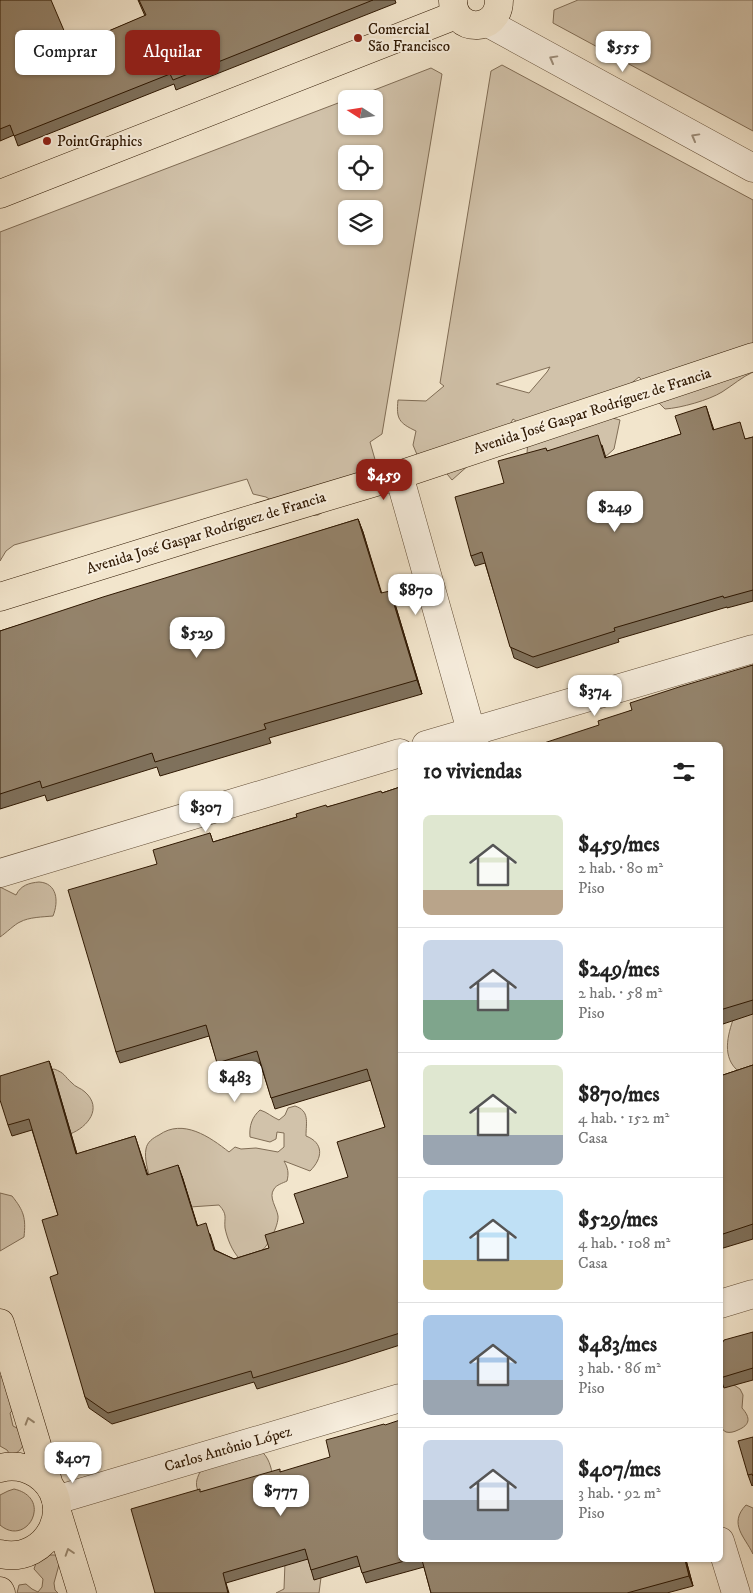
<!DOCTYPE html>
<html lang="es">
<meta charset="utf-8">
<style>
body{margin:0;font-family:"IM FELL DW Pica",serif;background:#f6f6f6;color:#222;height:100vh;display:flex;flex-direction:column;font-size:19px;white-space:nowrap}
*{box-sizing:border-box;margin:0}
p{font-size:16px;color:#767676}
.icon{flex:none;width:28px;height:28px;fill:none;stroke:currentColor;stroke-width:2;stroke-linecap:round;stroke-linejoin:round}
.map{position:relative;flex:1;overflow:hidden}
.side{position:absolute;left:398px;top:742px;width:325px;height:820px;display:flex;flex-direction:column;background:#fff;border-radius:8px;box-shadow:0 1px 4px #0004}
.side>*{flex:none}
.top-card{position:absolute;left:15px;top:30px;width:308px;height:45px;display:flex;gap:10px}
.needle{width:32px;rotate:282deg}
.fabs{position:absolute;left:338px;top:90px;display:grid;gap:10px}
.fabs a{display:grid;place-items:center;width:45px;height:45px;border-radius:8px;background:#fff;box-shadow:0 1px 4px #0004;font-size:25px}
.price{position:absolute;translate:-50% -42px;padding:0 11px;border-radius:10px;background:#fff;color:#222;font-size:16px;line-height:32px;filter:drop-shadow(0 1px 2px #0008)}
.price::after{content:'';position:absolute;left:50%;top:30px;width:15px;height:11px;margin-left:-8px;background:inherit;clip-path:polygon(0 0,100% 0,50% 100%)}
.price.active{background:#8f2418;color:#fff}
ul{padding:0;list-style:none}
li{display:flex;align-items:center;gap:15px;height:125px;padding:0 25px}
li+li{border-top:1px solid #e0e0e0}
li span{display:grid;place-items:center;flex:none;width:140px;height:100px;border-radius:8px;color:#555}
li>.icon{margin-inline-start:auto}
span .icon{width:60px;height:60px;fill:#fffc;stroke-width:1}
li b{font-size:21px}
h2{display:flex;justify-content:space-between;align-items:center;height:60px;padding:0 25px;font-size:21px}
.tag{padding:0 18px;border-radius:8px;background:#fff;box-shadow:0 1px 4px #0004;font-size:18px;line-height:45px}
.tag.active{background:#8f2418;color:#fff}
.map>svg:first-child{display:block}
.green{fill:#d1c2aa;stroke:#806d56;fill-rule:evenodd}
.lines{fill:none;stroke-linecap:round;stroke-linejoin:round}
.minor-casing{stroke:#604b34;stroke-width:29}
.major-casing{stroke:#2f1802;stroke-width:29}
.minor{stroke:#f7eede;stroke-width:28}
.major{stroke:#f2e5cc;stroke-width:28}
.wall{fill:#7f715c;stroke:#2f1802}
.shaded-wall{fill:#685c4b;stroke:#2f1802}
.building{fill:#94836b;stroke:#2f1802}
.oneway{stroke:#9d8e7b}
.oneway2{stroke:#9a8971}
.poi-dot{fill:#8f2418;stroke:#f7eede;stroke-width:2}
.labels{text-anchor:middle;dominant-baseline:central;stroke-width:4;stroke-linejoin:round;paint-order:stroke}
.poi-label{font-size:15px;fill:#2f1802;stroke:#f7eede;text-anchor:start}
.street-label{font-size:15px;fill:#2f1802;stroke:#f7eede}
</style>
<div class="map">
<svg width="753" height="1593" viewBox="0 0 753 1593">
<rect width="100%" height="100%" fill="#f2e5cc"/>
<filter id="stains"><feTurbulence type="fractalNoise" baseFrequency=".004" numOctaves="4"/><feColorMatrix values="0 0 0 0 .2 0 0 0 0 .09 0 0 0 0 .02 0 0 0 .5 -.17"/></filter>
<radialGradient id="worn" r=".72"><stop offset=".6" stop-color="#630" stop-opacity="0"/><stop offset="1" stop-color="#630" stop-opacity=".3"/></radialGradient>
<!-- green -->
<path class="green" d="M 578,0 L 753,0 L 753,131 L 553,23 L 554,10 Z
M 502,65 L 753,200 L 753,372 C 742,377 733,385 722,392 C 709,400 681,408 665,409 C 653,398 650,388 639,377 L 594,413 L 620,420 L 614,449 L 603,459 L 533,467 L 527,453 L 528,440 L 525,427 L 513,419 L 506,432 L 452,480 L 443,469 L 418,457 L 413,445 L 416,431 C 399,423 396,419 398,400 L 426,401 L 444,386 L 440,383 L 491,71 ZM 550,367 L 547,372 L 529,393 L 496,384 Z
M 431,68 L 442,74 L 382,434 L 370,442 L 380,477 L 318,515 L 304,516 L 290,512 L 266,497 L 253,494 L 247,479 L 14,545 L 6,551 L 0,561 L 0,232 L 346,100 L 346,126 L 374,126 L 374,99 L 351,99 ZM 346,154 L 374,154 L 374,181 L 346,181 ZM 346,209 L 374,209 L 374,236 L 346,236 Z
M 39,882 C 57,883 59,901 53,916 C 43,917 29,917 20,922 C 15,924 6,933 0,937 L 0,887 L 16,895 C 21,885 29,883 39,882 Z
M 753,1007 L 753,1080 C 747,1077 741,1074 736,1069 C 721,1054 729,1031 735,1014 Z
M 54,1069 C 65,1073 64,1076 72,1083 C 75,1087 81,1088 85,1092 C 103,1108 88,1127 70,1134 L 44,1072 Z
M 295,1106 C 310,1111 306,1122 306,1136 C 324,1143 323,1158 310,1171 L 284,1161 C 288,1168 289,1173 287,1181 C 283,1183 276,1185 274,1189 C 268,1197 277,1208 278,1216 C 279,1225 267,1250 258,1253 C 253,1256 245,1257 239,1258 C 232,1251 227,1238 225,1228 C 224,1217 228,1215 219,1205 L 190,1207 L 150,1180 C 148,1170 144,1158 146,1149 C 147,1142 153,1138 159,1135 C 183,1118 210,1137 229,1152 L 235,1147 L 241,1149 L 256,1148 L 278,1152 L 284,1147 L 284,1133 L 277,1132 L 276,1139 L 270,1142 L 250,1137 C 249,1126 252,1117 260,1110 C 267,1112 272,1117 279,1120 L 285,1115 L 288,1108 Z
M 0,1193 L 12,1196 C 24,1211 26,1218 24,1237 L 0,1251 Z
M 720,1357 L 734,1385 L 740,1389 L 743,1395 L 742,1408 C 751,1418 750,1425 738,1430 C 734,1432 730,1433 726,1432 C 724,1431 721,1428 720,1426 Z
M 0,1376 L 3,1376 L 15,1408 L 10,1413 L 13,1426 L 19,1429 L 25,1441 C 22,1449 19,1452 11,1456 L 7,1450 L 0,1446 Z
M 260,1450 C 269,1457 271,1467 273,1477 L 199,1493 C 195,1485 196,1480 200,1472 Z
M 14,1489 C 54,1498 27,1548 0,1525 L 0,1495 L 8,1491 Z
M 746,1505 L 753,1508 L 753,1554 C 745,1537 728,1524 746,1505 Z
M 288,1549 L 323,1562 L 319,1593 L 276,1593 L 284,1589 L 285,1562 Z
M 50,1555 L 57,1555 L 60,1561 L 54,1583 L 55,1590 L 58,1593 L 17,1593 L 19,1585 L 26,1584 L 32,1589 L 38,1592 L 42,1587 L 43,1579 L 34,1569 L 36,1563 Z"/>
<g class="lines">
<!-- minor casing -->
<g class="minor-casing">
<path id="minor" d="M 488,23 L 753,168
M 399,475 L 475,745
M 426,745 L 753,649
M 0,873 L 400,753
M 720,1304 L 753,1294
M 56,1500 L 400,1398
M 720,1541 L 736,1593"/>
</g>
<!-- major casing -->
<g class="major-casing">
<path id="major" d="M 453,0 C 452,33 499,34 499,0
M 0,194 L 456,15
M 0,597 L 209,532 L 399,475 L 753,357
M 0,1323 L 49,1485
M 0,1468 C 13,1465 26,1467 37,1474 C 79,1502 49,1565 0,1554
M 57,1512 L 82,1593
M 0,1591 L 1,1593"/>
</g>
<!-- minor -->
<use href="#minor" class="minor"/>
<!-- major -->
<use href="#major" class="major"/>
</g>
<!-- wall -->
<path class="wall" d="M 0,0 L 71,47 L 145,16 L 138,0 L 395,0 L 396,3 L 176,90 L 174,84 L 18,146 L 14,135 L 0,141 Z
M 706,406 L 714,430 L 746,439 L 753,437 L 753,601 L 727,608 L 727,607 L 618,639 L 619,642 L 537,668 L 514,658 L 485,563 L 475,566 L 471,556 L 504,483 L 547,451 L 602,445 L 606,458 L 681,434 Z
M 358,519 L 363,532 L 381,593 L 395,604 L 422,694 L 269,738 L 271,743 L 160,776 L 157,767 L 47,801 L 45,795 L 0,809 L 0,631 Z
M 753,665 L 753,1014 L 720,1025 L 720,745 L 599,725 L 632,710 Z
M 400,787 L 400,1345 L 347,1362 L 257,1389 L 254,1382 L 112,1424 L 89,1408 L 85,1397 L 58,1274 L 58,1215 L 32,1130 L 12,1136 L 8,1125 L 49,1061 L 53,1072 L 77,1154 L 135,1136 L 148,1175 L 182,1176 L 197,1225 L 210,1234 L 215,1250 L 234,1259 L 269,1248 L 304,1223 L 348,1177 L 385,1127 L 371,1080 L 275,1109 L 260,1063 L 221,1074 L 209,1036 L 120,1063 L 116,1052 L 157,864 L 210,833 L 213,842 L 297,817 L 327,807 L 382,793 Z
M 753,1065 L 753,1239 L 720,1249 L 720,1076 Z
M 753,1332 L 753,1380 L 724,1388 L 720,1377 Z
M 753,1437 L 753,1485 L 752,1486 L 748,1475 Z
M 281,1472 L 400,1560 L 686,1560 L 693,1586 L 667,1593 L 431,1593 L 424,1567 L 366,1583 L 360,1566 L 314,1580 L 308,1559 L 226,1583 L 229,1593 L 155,1593 L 201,1492 Z"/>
<!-- shaded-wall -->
<path class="shaded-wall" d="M 358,519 L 363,532 L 386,607 L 381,593 Z
M 390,591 L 395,604 L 422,694 L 417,680 Z
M 49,1061 L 53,1072 L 80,1165 L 76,1154 Z
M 178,1165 L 182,1176 L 201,1237 L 197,1226 Z
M 685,1560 L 686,1560 L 693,1586 L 689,1576 Z"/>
<!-- building -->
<path class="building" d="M 0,0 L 51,0 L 71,47 L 146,15 L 139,0 L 373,0 L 173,80 L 170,74 L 14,136 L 10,125 L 0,129 Z
M 706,406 L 713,430 L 740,422 L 745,439 L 753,437 L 753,590 L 724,598 L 723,596 L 614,628 L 615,631 L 533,657 L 510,647 L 482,552 L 471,556 L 455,497 L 504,483 L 498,461 L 546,448 L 547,451 L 598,435 L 605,458 L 681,434 L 675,416 Z
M 358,519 L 381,593 L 390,591 L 417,680 L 264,724 L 266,729 L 155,762 L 152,753 L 42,788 L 40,781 L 0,794 L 0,631 L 103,597 Z
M 753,665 L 753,1000 L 720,1010 L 720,745 L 545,745 L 544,743 L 599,725 L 598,721 L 632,710 L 630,703 L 679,687 Z
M 400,787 L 400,1333 L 343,1351 L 253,1378 L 251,1371 L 108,1413 L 85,1397 L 50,1277 L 58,1274 L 42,1220 L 58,1215 L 29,1119 L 8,1125 L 0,1100 L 0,1076 L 49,1061 L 76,1154 L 135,1136 L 147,1175 L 178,1165 L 197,1226 L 206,1223 L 214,1250 L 234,1259 L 269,1248 L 265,1235 L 304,1223 L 294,1194 L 348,1177 L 337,1142 L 385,1127 L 367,1069 L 271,1098 L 257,1051 L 217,1063 L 206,1025 L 116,1052 L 68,890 L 157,864 L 153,850 L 210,833 L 213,842 L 297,817 L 296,814 L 326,805 L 327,807 L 381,791 L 382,793 Z
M 753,1065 L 753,1224 L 720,1235 L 720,1076 Z
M 753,1332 L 753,1368 L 720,1378 L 720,1347 L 724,1340 Z
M 400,1420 L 400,1560 L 408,1560 L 362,1573 L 357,1556 L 311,1570 L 305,1549 L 223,1573 L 228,1593 L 155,1593 L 131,1509 L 200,1489 L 200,1492 L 280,1469 L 280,1472 L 330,1457 L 326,1440 L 384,1424 L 385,1425 Z
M 753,1437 L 753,1476 L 752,1474 L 748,1475 L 738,1441 Z
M 422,1560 L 685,1560 L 689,1576 L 627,1593 L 431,1593 Z"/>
<!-- one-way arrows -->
<defs><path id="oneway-chevron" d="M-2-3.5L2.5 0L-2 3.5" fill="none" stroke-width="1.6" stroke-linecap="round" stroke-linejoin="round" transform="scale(1.25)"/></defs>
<g class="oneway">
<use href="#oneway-chevron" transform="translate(553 59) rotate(-151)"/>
<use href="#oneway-chevron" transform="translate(695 137) rotate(-151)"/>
</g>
<g class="oneway2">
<use href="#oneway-chevron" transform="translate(29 1421) rotate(-107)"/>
<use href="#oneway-chevron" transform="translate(69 1552) rotate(-108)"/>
</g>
<!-- markers -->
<g class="poi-dot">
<circle cx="358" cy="38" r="5"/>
<circle cx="47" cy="141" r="5"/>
</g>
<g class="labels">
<!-- poi labels -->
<g class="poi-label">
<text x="368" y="29">Comercial<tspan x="368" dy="17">São Francisco</tspan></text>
<text x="57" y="141">PointGraphics</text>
</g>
<!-- street labels -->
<g class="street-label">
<text transform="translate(592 411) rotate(-18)">Avenida José Gaspar Rodríguez de Francia</text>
<text transform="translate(206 533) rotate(-17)">Avenida José Gaspar Rodríguez de Francia</text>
<text transform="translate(228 1449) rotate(-16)">Carlos Antônio López</text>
</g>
</g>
<rect width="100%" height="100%" filter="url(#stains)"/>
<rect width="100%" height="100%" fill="url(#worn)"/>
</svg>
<div class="fabs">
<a><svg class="needle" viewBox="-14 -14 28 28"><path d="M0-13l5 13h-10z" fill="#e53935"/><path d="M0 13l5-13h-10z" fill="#767676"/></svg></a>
<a><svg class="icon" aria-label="locate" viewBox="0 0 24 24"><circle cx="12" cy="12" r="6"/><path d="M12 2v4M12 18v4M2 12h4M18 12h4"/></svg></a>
<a><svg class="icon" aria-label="layers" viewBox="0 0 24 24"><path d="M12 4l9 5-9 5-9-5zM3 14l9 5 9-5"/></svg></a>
</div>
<b class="price" style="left:623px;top:73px">$555</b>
<b class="price active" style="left:384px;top:501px">$459</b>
<b class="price" style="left:615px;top:533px">$249</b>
<b class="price" style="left:416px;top:616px">$870</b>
<b class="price" style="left:197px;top:659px">$529</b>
<b class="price" style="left:595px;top:717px">$374</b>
<b class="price" style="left:206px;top:833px">$307</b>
<b class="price" style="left:235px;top:1103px">$483</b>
<b class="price" style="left:73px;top:1484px">$407</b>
<b class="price" style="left:281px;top:1517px">$777</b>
<div class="top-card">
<a class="tag">Comprar</a>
<a class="tag active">Alquilar</a>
</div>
<section class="side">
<h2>10 viviendas<svg class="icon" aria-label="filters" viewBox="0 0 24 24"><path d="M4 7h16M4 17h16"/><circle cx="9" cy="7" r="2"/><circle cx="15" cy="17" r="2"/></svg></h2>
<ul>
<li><span style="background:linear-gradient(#dfe7d0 75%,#b9a48a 0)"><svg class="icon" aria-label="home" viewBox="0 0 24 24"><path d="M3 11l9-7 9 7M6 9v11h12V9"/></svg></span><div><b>$459/mes</b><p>2 hab. · 80 m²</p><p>Piso</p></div></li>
<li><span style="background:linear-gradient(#c9d6e8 60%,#7fa58c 0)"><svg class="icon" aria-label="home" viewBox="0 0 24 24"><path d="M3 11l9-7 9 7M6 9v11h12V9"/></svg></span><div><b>$249/mes</b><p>2 hab. · 58 m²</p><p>Piso</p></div></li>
<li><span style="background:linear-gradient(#dfe7d0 70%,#9aa5b1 0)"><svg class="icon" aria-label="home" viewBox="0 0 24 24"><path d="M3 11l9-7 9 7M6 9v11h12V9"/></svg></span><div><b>$870/mes</b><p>4 hab. · 152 m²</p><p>Casa</p></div></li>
<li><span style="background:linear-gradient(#bfe0f5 70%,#c2b280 0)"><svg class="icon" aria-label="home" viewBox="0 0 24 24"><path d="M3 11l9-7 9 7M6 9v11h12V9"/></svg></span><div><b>$529/mes</b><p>4 hab. · 108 m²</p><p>Casa</p></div></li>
<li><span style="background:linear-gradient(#a9c7e8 65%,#9aa5b1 0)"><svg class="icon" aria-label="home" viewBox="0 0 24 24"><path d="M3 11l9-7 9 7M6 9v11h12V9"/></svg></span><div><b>$483/mes</b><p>3 hab. · 86 m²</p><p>Piso</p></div></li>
<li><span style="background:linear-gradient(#c9d6e8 60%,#9aa5b1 0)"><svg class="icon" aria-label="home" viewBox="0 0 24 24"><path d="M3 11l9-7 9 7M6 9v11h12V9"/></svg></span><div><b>$407/mes</b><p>3 hab. · 92 m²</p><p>Piso</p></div></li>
</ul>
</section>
</div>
